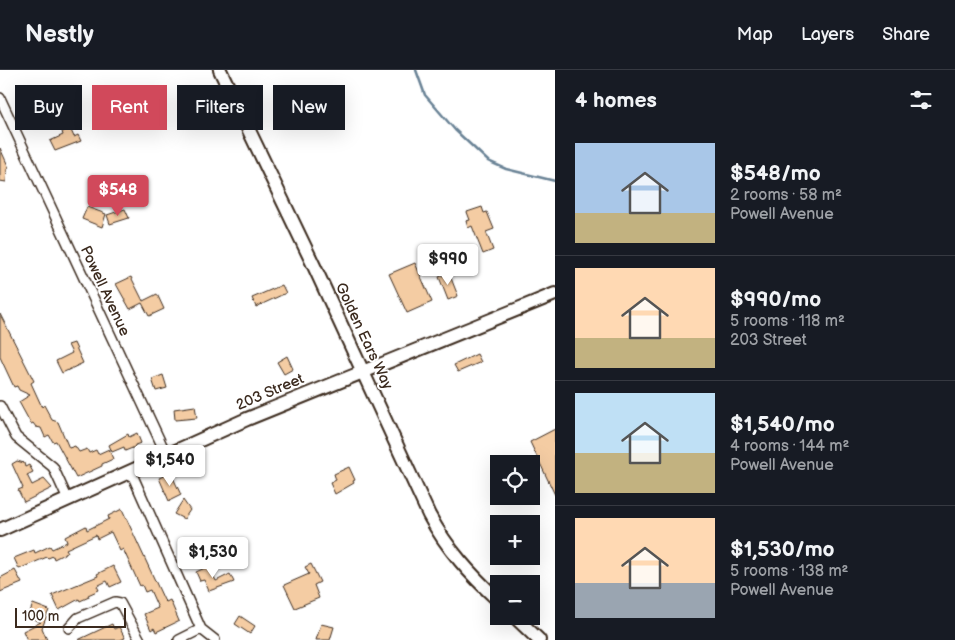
<!DOCTYPE html>
<meta charset="utf-8">
<style>
body{margin:0;font-family:"Balsamiq Sans",sans-serif;background:#20242c;color:#f1f3f6;height:100vh;display:flex;flex-direction:column;font-size:19px;white-space:nowrap}
*{box-sizing:border-box;margin:0}
p{font-size:16px;color:#9ea1a6}
.icon{flex:none;width:28px;height:28px;fill:none;stroke:currentColor;stroke-width:2;stroke-linecap:round;stroke-linejoin:round}
.map{position:relative;flex:1;overflow:hidden}
.side{display:flex;flex-direction:column;background:#171b24;width:400px}
.side>*{flex:none}
.top-card{position:absolute;left:15px;top:15px;width:465px;height:45px;display:flex;gap:10px}
.buttons{position:absolute;left:490px;top:385px;display:grid;gap:10px}
.buttons a{display:grid;place-items:center;width:50px;height:50px;border-radius:0px;background:#171b24;box-shadow:0 5px 20px #0002;font-size:25px}
.scale{position:absolute;left:15px;bottom:12px;width:111px;box-sizing:border-box;padding-left:5px;border:2px solid #3b2a1e;border-top:0;font-size:14px;line-height:18px;white-space:nowrap;color:#3b2a1e;-webkit-text-stroke:4px #fff;paint-order:stroke}
.price{position:absolute;translate:-50% -42px;padding:0 11px;border-radius:5px;background:#fff;color:#222;font-size:16px;line-height:32px;filter:drop-shadow(0 1px 2px #0008)}
.price::after{content:'';position:absolute;left:50%;top:30px;width:15px;height:11px;margin-left:-8px;background:inherit;clip-path:polygon(0 0,100% 0,50% 100%)}
.price.current{background:#d1495b;color:#fff}
ul{padding:0;list-style:none}
li{display:flex;align-items:center;gap:15px;height:125px;padding:0 20px}
li+li{border-top:1px solid #363941}
li span{display:grid;place-items:center;flex:none;width:140px;height:100px;border-radius:0px;color:#555}
li>.icon{margin-inline-start:auto}
span .icon{width:60px;height:60px;fill:#fffc;stroke-width:1}
li b{font-size:21px}
h2{display:flex;justify-content:space-between;align-items:center;height:60px;padding:0 20px;font-size:21px}
.pill{padding:0 18px;border-radius:0px;background:#171b24;box-shadow:0 5px 20px #0002;font-size:18px;line-height:45px}
.pill.current{background:#d1495b;color:#fff}
header{display:flex;align-items:center;gap:30px;box-sizing:border-box;height:70px;padding:0 25px;background:#171b24;border-bottom:1px solid #363941}
header strong{font-size:24px}
nav{display:flex;gap:28px;margin-inline-start:auto;font-size:18px}
main{display:flex;flex:1;min-height:0}
.map>svg:first-child{display:block}
.lines{fill:none;stroke-linecap:round;stroke-linejoin:round}
.stream{stroke:#6a8396;stroke-width:2.5}
.building{fill:#f4cca3;stroke:#3b2a1e}
.minor-casing{stroke:#3b2a1e;stroke-width:12}
.secondary-casing{stroke:#3b2a1e;stroke-width:16}
.minor{stroke:#fff;stroke-width:9}
.secondary{stroke:#fff;stroke-width:12}
.labels{text-anchor:middle;dominant-baseline:central;stroke-width:4;stroke-linejoin:round;paint-order:stroke}
.street-label{font-size:15px;fill:#3b2a1e;stroke:#fff}
</style>
<header>
<strong>Nestly</strong>
<nav><a>Map</a><a>Layers</a><a>Share</a></nav>
</header>
<main>
<div class="map">
<svg width="555" height="570" viewBox="0 0 555 570">
<rect width="100%" height="100%" fill="#fff"/>
<filter id="ink" filterUnits="userSpaceOnUse"><feTurbulence type="fractalNoise" baseFrequency=".02" numOctaves="2"/><feDisplacementMap in="SourceGraphic" scale="10" xChannelSelector="R" yChannelSelector="G"/><feConvolveMatrix kernelMatrix="1 2 1 2 8 2 1 2 1" color-interpolation-filters="sRGB"/></filter>
<g filter="url(#ink)">
<g class="lines">
<!-- stream -->
<path class="stream" d="M 416,0 L 425,25 L 455,60 L 488,91 L 506,99 L 555,111"/>
</g>
<!-- building -->
<path class="building" d="M 70,58 L 74,67 L 78,65 L 81,71 L 55,81 L 50,71 L 63,65 L 62,62 Z
M 0,78 L 9,98 L 7,99 L 6,112 L 0,111 Z
M 87,137 L 106,144 L 102,157 L 82,149 Z
M 482,137 L 484,143 L 487,142 L 494,159 L 486,162 L 493,180 L 483,184 L 472,156 L 468,158 L 466,151 L 470,150 L 467,142 Z
M 125,139 L 129,148 L 110,154 L 107,145 Z
M 415,193 L 432,232 L 407,243 L 389,204 Z
M 449,203 L 458,226 L 448,230 L 439,207 Z
M 131,207 L 143,231 L 157,224 L 164,239 L 149,246 L 142,233 L 130,239 L 116,214 Z
M 282,215 L 286,223 L 256,237 L 252,228 Z
M 0,244 L 34,311 L 31,313 L 42,337 L 44,335 L 52,350 L 58,352 L 69,378 L 75,376 L 79,382 L 87,379 L 89,383 L 96,380 L 98,384 L 109,379 L 113,389 L 102,394 L 102,396 L 76,408 L 56,371 L 53,372 L 49,365 L 45,367 L 41,358 L 36,357 L 33,353 L 31,354 L 19,332 L 30,325 L 19,320 L 17,316 L 14,317 L 0,287 Z
M 74,273 L 83,293 L 62,303 L 56,291 L 72,283 L 68,275 Z
M 477,284 L 481,292 L 458,302 L 454,295 Z
M 287,286 L 293,299 L 284,304 L 277,292 Z
M 163,305 L 167,318 L 156,321 L 152,309 Z
M 195,336 L 197,348 L 175,350 L 174,339 Z
M 555,359 L 555,425 L 530,372 Z
M 137,363 L 141,373 L 135,375 L 135,377 L 125,381 L 124,377 L 112,382 L 109,375 L 128,364 L 129,367 Z
M 17,391 L 24,393 L 25,397 L 29,395 L 33,402 L 27,405 L 32,415 L 44,409 L 52,418 L 24,432 L 18,420 L 23,418 L 12,394 Z
M 349,397 L 355,410 L 353,411 L 354,413 L 335,424 L 330,413 L 336,410 L 334,404 Z
M 171,403 L 181,425 L 169,431 L 159,408 Z
M 183,430 L 190,440 L 184,449 L 174,444 Z
M 122,439 L 164,530 L 166,532 L 170,530 L 179,551 L 156,562 L 154,558 L 151,560 L 144,544 L 158,538 L 150,520 L 145,522 L 142,515 L 140,516 L 123,479 L 120,481 L 111,462 L 97,469 L 96,465 L 66,479 L 68,482 L 54,489 L 53,486 L 48,488 L 47,487 L 19,499 L 14,488 L 34,480 L 35,483 L 50,476 L 52,479 L 67,472 L 65,467 L 86,456 L 87,460 L 109,449 L 108,446 Z
M 311,494 L 320,512 L 314,515 L 319,528 L 295,538 L 284,515 L 309,504 L 305,497 Z
M 113,496 L 121,512 L 110,517 L 107,511 L 97,516 L 99,520 L 88,525 L 89,527 L 80,531 L 79,529 L 59,540 L 52,525 L 98,506 L 97,504 Z
M 209,496 L 216,511 L 230,504 L 234,512 L 209,521 L 204,510 L 200,511 L 196,502 Z
M 15,500 L 22,513 L 0,522 L 0,508 Z
M 33,534 L 49,540 L 42,558 L 47,570 L 27,570 L 23,561 L 41,552 L 28,547 Z
M 240,546 L 255,556 L 250,564 L 235,554 Z
M 112,554 L 114,559 L 119,557 L 125,568 L 120,570 L 78,570 Z
M 321,554 L 334,557 L 330,570 L 316,570 Z"/>
<g class="lines">
<!-- minor casing -->
<g class="minor-casing">
<path id="minor" d="M 0,28 L 167,386
M 0,336 L 16,367 L 53,397 L 68,430
M 131,402 L 201,559 L 215,570
M 69,558 L 78,548 L 115,532 L 120,533 L 140,570
M 179,570 L 201,559"/>
</g>
<!-- secondary casing -->
<g class="secondary-casing">
<path id="secondary" d="M 220,0 L 314,196 L 429,445 C 447,479 471,505 499,531
M 0,460 L 247,349 L 555,224
M 514,546 L 539,570"/>
</g>
<!-- minor -->
<use href="#minor" class="minor"/>
<!-- secondary -->
<use href="#secondary" class="secondary"/>
</g>
</g>
<g class="labels">
<!-- street labels -->
<g class="street-label">
<text transform="translate(105 221) rotate(65)">Powell Avenue</text>
<text transform="translate(364 266) rotate(65)">Golden Ears Way</text>
<text transform="translate(270 322) rotate(-23)">203 Street</text>
</g>
</g>
</svg>
<div class="buttons">
<a><svg class="icon" aria-label="locate" viewBox="0 0 24 24"><circle cx="12" cy="12" r="6"/><path d="M12 2v4M12 18v4M2 12h4M18 12h4"/></svg></a>
<a>+</a>
<a>−</a>
</div>
<div class="scale">100 m</div>
<b class="price current" style="left:118px;top:147px">$548</b>
<b class="price" style="left:448px;top:216px">$990</b>
<b class="price" style="left:170px;top:417px">$1,540</b>
<b class="price" style="left:213px;top:509px">$1,530</b>
<div class="top-card">
<a class="pill">Buy</a>
<a class="pill current">Rent</a>
<a class="pill">Filters</a>
<a class="pill">New</a>
</div>
</div>
<section class="side">
<h2>4 homes<svg class="icon" aria-label="filters" viewBox="0 0 24 24"><path d="M4 7h16M4 17h16"/><circle cx="9" cy="7" r="2"/><circle cx="15" cy="17" r="2"/></svg></h2>
<ul>
<li><span style="background:linear-gradient(#a9c7e8 70%,#c2b280 0)"><svg class="icon" aria-label="home" viewBox="0 0 24 24"><path d="M3 11l9-7 9 7M6 9v11h12V9"/></svg></span><div><b>$548/mo</b><p>2 rooms · 58 m²</p><p>Powell Avenue</p></div></li>
<li><span style="background:linear-gradient(#ffd9b3 70%,#c2b280 0)"><svg class="icon" aria-label="home" viewBox="0 0 24 24"><path d="M3 11l9-7 9 7M6 9v11h12V9"/></svg></span><div><b>$990/mo</b><p>5 rooms · 118 m²</p><p>203 Street</p></div></li>
<li><span style="background:linear-gradient(#bfe0f5 60%,#c2b280 0)"><svg class="icon" aria-label="home" viewBox="0 0 24 24"><path d="M3 11l9-7 9 7M6 9v11h12V9"/></svg></span><div><b>$1,540/mo</b><p>4 rooms · 144 m²</p><p>Powell Avenue</p></div></li>
<li><span style="background:linear-gradient(#ffd9b3 65%,#9aa5b1 0)"><svg class="icon" aria-label="home" viewBox="0 0 24 24"><path d="M3 11l9-7 9 7M6 9v11h12V9"/></svg></span><div><b>$1,530/mo</b><p>5 rooms · 138 m²</p><p>Powell Avenue</p></div></li>
</ul>
</section>
</main>
